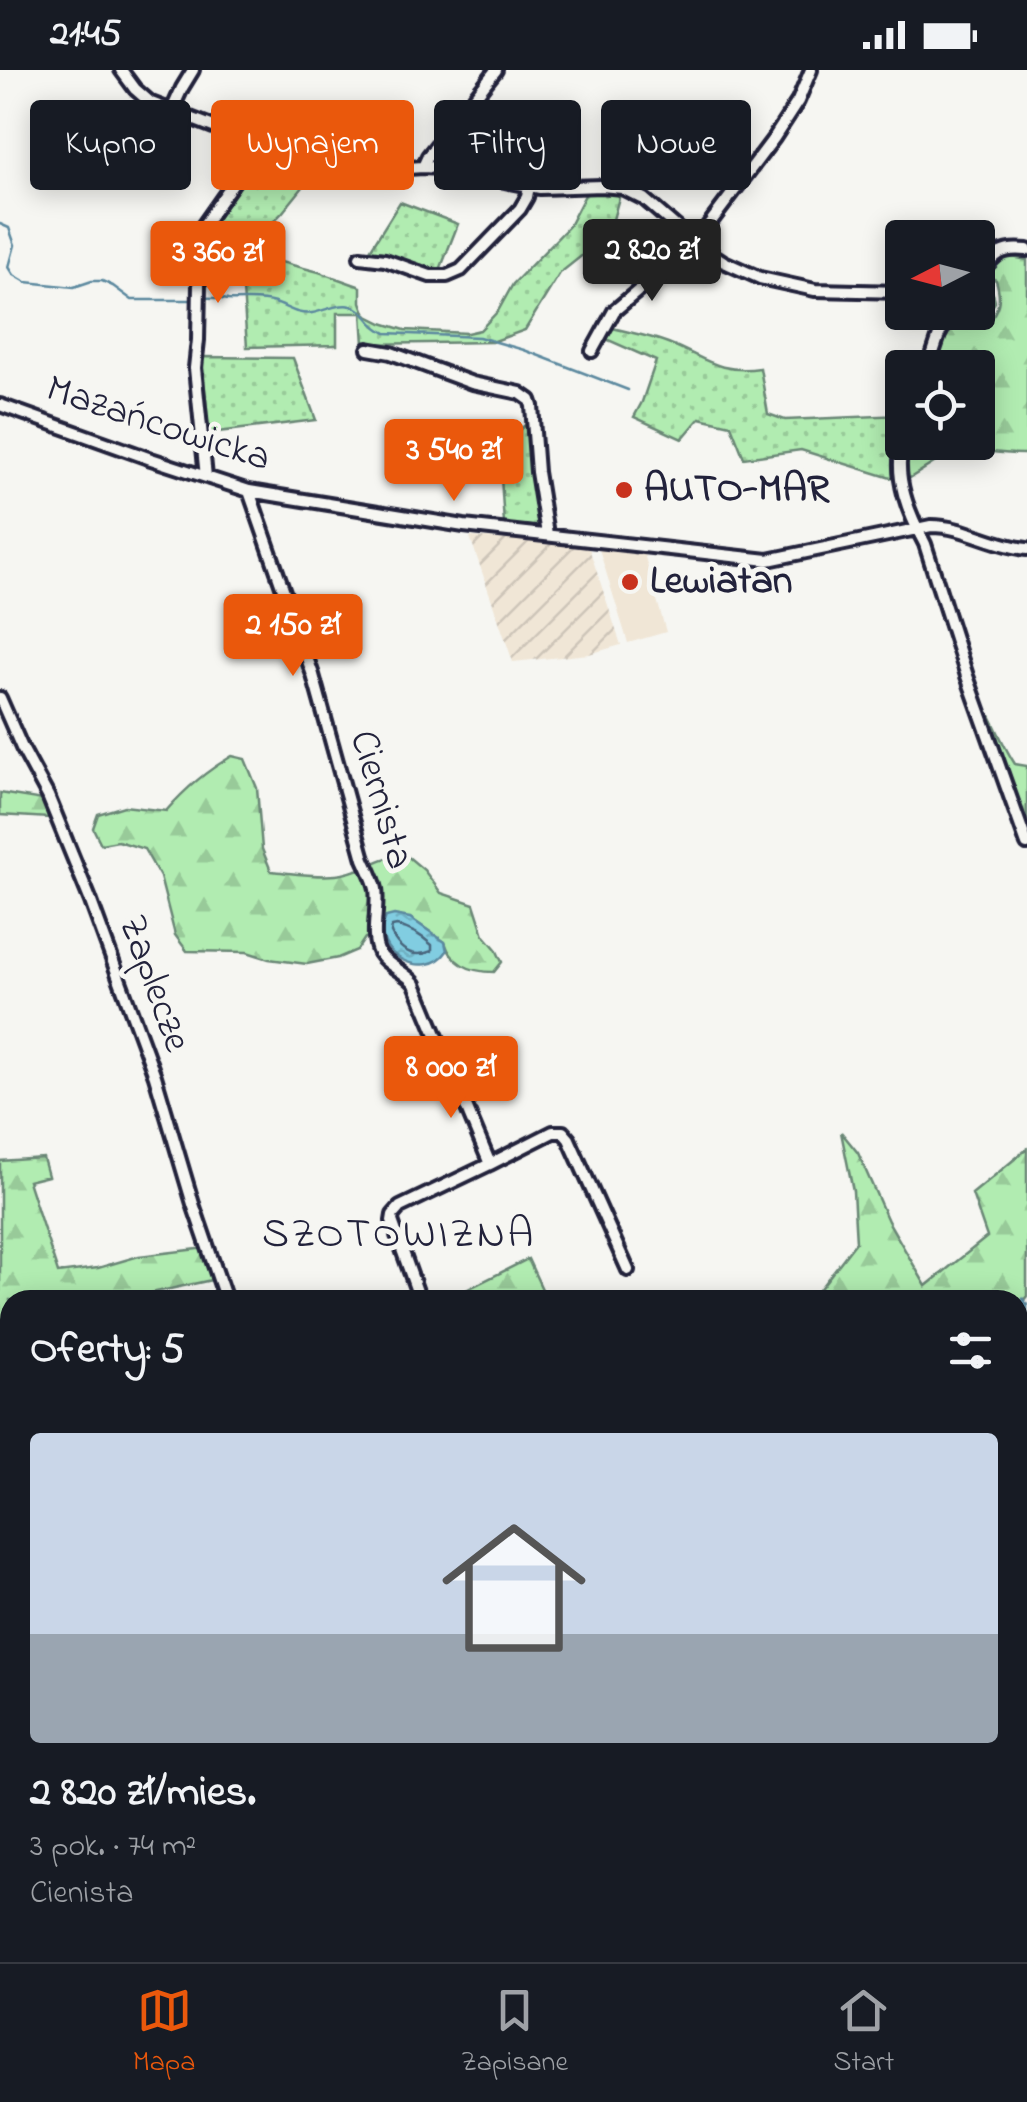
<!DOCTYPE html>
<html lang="pl">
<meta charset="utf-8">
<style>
body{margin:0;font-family:"Indie Flower",sans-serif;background:#242831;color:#f1f3f6;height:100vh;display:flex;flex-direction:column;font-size:38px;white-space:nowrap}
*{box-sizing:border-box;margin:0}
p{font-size:32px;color:#9ea1a6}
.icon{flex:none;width:55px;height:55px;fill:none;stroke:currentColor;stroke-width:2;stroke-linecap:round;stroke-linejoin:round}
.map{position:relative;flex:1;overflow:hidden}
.sheet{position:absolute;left:0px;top:1220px;width:1028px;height:672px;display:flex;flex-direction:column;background:#171b24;border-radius:30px 30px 0 0;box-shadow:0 5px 25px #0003}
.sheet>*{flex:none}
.banner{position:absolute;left:30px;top:30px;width:968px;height:90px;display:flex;gap:20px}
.needle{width:65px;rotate:264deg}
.tools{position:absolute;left:885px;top:150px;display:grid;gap:20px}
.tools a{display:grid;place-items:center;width:110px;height:110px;border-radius:10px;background:#171b24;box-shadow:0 5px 25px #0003;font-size:50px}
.price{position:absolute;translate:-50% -85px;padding:0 22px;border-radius:10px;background:#ea580c;color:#fff;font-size:32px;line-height:65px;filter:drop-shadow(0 2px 5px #0008)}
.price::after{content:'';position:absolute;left:50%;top:60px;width:30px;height:22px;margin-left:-15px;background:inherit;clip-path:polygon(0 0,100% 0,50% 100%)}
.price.active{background:#222;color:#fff}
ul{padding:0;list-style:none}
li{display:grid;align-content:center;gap:20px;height:530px;padding:0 30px}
li span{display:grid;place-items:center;height:310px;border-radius:10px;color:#555}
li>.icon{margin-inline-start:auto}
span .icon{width:180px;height:180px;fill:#fffc;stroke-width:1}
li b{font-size:42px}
h2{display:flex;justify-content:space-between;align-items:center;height:120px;padding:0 30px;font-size:42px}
.chip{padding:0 35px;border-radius:10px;background:#171b24;box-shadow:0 5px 25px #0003;font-size:35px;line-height:90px}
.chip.active{background:#ea580c;color:#fff}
.status{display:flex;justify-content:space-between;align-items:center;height:70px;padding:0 50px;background:#171b24;direction:ltr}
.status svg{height:28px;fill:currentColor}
.menu{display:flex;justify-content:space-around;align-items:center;height:140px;border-top:2px solid #363941;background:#171b24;font-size:28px;color:#9ea1a6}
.menu a{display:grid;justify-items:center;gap:5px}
.menu .active{color:#ea580c}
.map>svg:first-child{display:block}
.built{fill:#f0e6d6}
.industrial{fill:url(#industrial-furrows)}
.grass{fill:url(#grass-dots);stroke:#6a8776;stroke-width:2.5}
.forest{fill:url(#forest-firs);stroke:#6a8776;stroke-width:2.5}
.garden{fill:#b1ecb1;stroke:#6a8776;stroke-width:2.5}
.water{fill:url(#water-ripples);stroke:#5b899f;stroke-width:2.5}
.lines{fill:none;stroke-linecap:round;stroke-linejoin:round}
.shore{stroke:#48667d;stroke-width:2.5}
.stream{stroke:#5b899f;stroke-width:2.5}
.street-casing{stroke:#22223b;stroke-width:18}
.street{stroke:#f6f6f2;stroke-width:10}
.poi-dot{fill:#c8321e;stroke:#f6f6f2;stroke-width:4}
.labels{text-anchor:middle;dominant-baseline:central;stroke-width:10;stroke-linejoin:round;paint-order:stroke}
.street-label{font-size:40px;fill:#22223b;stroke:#f6f6f2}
.poi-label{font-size:40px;font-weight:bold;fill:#22223b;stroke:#f6f6f2;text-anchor:start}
.neighbourhood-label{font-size:42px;letter-spacing:2.5px;fill:#22223b;stroke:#f6f6f2}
</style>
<div class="status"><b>21:45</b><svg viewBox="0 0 49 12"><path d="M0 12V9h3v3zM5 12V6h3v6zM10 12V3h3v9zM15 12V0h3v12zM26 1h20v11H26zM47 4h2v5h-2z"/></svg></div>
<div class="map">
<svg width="1027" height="1892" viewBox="0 0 1027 1892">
<defs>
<pattern id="industrial-furrows" width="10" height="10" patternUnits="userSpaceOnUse" patternTransform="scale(2.5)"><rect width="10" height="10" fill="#f0e6d6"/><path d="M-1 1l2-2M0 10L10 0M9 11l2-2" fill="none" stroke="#cec5b9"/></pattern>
<pattern id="grass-dots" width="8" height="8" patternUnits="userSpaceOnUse" patternTransform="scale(2.5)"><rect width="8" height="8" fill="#b1ecb1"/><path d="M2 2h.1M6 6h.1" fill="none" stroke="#98ca99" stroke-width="1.8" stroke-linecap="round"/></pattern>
<pattern id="forest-firs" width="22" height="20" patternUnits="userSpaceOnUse" patternTransform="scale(2.5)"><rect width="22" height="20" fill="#b1ecb1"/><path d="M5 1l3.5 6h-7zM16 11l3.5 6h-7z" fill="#98ca99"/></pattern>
<pattern id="water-ripples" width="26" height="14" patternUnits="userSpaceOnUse" patternTransform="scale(2.5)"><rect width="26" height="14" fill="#81cde1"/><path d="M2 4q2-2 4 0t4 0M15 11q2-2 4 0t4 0" fill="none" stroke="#6fb0c2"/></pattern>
</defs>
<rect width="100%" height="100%" fill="#f6f6f2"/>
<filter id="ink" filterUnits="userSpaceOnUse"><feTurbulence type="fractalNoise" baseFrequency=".01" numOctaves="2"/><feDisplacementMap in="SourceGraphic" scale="20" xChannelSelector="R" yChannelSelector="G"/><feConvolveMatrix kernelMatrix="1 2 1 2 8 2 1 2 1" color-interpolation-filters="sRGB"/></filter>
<g filter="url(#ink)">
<!-- built -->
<path class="built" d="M 598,476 L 643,480 L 666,562 L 628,573 Z"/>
<!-- industrial -->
<path class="industrial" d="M 470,467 L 588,475 L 621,575 L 589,584 L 513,592 Z"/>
<!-- grass -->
<path class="grass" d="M 261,83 L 314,100 L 312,106 L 282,143 L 254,171 L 265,188 L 319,202 L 361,217 L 361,232 L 366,245 L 382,253 L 405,260 L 467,263 L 480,260 L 498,241 L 513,214 L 569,156 L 586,123 L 620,124 L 609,164 L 560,203 L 525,260 L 492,272 L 364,274 L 362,243 L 337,243 L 337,275 L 247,277 L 243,219 L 230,173 L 204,169 L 208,155 Z
M 400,132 L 458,154 L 440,200 L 370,180 Z
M 978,214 C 989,215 994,221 995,232 L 989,242 L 979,246 L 968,243 L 978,242 Z
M 613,258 C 631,263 651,266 668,273 C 704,287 717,304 760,298 L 768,344 L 785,350 L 902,345 L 892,386 L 894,409 L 801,380 L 744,388 L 731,355 L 700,348 L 682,369 L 634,347 L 642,332 L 656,291 L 606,269 Z
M 202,287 L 293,288 L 316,350 L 209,363 Z
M 530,351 L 530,401 L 540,457 L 504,454 L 501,407 L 506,371 Z
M 459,1883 L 561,1883 L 551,1892 L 452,1892 Z"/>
<!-- forest -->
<path class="forest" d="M 1007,186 L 1027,190 L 1027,384 C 1001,385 976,379 950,378 L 937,391 L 905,411 L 904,387 L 908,373 L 978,372 L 978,298 L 932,297 L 954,248 L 968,255 L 986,254 C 999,240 1002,229 996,210 L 987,206 L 994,195 Z
M 980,628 C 994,649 1001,673 1015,694 L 1027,696 L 1027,763 Z
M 232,686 L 245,689 L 257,718 L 262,779 L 271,801 C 292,803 315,807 336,805 C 364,802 377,786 406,785 L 424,800 L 441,823 L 474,834 L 484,865 L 496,879 L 502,892 L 494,902 C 472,902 452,895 445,872 L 410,848 L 381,856 L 381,866 L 365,868 L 357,880 L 338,888 L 307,894 L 269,889 L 247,882 L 187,881 L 175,865 L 160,807 L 144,779 L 118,771 L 101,774 L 93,758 L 98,744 L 124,736 L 166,741 C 186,718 206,701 232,686 Z
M 0,723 L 43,730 L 49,748 L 0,745 Z
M 841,1062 L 858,1083 L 888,1151 L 926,1216 L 987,1167 L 972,1124 L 1027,1079 L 1027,1226 L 1018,1237 L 1018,1230 L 815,1230 L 815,1225 L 856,1172 L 853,1121 Z
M 43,1088 L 48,1106 L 28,1111 L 58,1203 L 98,1198 L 139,1186 L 206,1178 L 216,1209 L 119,1230 L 10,1230 L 10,1251 L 0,1259 L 0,1091 Z
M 528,1189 L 547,1230 L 453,1230 L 466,1220 Z
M 1027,1377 L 1027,1510 L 1018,1509 L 1018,1390 Z
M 0,1559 L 10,1561 L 10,1743 L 0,1796 Z
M 1018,1595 L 1027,1617 L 1027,1725 L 1018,1718 Z
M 0,1803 L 10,1803 L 10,1882 L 60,1883 L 63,1892 L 0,1892 Z
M 134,1883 L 275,1883 L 290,1884 L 299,1892 L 131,1892 Z
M 413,1883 L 413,1882 L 459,1883 L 452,1892 L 408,1892 Z
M 561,1883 L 561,1882 L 623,1883 L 614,1892 L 551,1892 Z"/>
<!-- garden -->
<path class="garden" d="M 1018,1539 L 1027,1540 L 1027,1617 L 1018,1595 Z"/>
<!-- water -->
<path class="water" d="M 394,845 L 410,848 L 445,872 L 447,881 C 426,913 367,883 386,847 Z
M 1023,1229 L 1027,1235 L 1027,1377 L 1018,1390 L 1018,1237 Z
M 1018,1447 L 1027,1448 L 1027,1488 L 1018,1488 Z"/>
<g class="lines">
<!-- shore -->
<path class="shore" d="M 397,856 C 411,859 422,866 432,875 L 432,881 C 413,889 400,881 391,863 L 392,857 Z"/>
<!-- stream -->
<path class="stream" d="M 0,154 L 9,158 L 15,175 L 9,197 L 14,205 L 26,212 L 74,217 L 92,211 L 102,211 L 113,216 L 132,230 L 192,230
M 205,228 C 214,227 220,229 228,230 C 244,231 258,228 275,233 C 287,237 299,246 312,243 C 325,241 344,230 357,238 C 368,244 369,255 386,263 L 479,267 L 524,280 L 628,320"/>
<!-- street casing -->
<g class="street-casing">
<path id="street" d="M 121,0 L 135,19 L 151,33 L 250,71 L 273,82 L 319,97 L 362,101 L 423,97 L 440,98 L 540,118 L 602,116 L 622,118 L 644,129 L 695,173 L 724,192 L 760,208 L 815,220 L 902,222
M 172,40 L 182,18 L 193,0
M 423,97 L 428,86 L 496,0
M 360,187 L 385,190 L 430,206 L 447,206 L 461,200 L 520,139 L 527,127 L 529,116
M 978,206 C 995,185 999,177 1027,180
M 368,279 L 391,283 L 472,313 L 520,323 L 530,330 L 532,336 L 537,402 L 547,464
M 592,281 L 614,241 L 695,173 L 774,68 L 798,31 L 811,0
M 928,298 L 939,265 L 951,242
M 0,335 L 151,389 L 249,421 L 464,456 L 768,490 L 931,456 C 965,456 993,476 1027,479
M 903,372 C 893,407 909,444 925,474 L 967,606 L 1027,774
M 206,407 L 195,298 L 198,270 L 200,160 L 252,86 L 257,74
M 249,421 L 313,605 L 364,789 C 368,798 374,809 376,819 C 379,838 370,867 379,883 C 387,896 405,901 415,914 L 490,1094 L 553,1062 L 563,1062 L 569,1069 L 628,1200
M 0,628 L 22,678 L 48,726 L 90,829 L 155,1006 L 193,1134 L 226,1230
M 420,1230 L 392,1151 L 393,1145 L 400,1137 L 490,1094
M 65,1882 L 68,1892
M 854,1882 L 857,1892"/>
</g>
<!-- street -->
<use href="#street" class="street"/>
</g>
</g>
<!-- markers -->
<g class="poi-dot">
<circle cx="624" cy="420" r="10"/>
<circle cx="630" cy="512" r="10"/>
</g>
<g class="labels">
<!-- street labels -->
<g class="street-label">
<text transform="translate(158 355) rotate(18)">Mazańcowicka</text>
<text transform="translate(380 730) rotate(74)">Ciernista</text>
<text transform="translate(153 914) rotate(70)">Zaplecze</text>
</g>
<!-- poi labels -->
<g class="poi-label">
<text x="644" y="420">AUTO-MAR</text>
<text x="650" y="512">Lewiatan</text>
</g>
<!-- neighbourhood labels -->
<g class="neighbourhood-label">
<text x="399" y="1165">SZOTOWIZNA</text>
</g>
</g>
</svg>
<div class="tools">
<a><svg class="needle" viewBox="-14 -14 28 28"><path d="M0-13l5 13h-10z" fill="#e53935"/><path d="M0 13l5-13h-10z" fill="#9ea1a6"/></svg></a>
<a><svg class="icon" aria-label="locate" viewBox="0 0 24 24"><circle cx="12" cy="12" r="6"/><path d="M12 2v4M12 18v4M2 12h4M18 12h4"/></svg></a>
</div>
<b class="price active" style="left:652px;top:234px">2 820 zł</b>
<b class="price" style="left:218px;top:236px">3 360 zł</b>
<b class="price" style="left:454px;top:434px">3 540 zł</b>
<b class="price" style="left:293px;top:609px">2 150 zł</b>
<b class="price" style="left:451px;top:1051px">8 000 zł</b>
<div class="banner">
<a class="chip">Kupno</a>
<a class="chip active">Wynajem</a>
<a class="chip">Filtry</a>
<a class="chip">Nowe</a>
</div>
<section class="sheet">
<h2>Oferty: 5<svg class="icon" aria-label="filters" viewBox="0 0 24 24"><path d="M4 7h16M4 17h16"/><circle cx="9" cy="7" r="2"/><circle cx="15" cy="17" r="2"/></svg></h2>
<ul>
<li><span style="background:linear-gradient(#c9d6e8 65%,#9aa5b1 0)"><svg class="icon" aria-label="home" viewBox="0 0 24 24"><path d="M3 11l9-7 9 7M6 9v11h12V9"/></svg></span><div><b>2 820 zł/mies.</b><p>3 pok. · 74 m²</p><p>Cienista</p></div></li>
</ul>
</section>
</div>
<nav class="menu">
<a class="active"><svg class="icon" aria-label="map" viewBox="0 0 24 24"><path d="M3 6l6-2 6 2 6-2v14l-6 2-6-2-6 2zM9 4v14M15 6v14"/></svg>Mapa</a>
<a><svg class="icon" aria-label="saved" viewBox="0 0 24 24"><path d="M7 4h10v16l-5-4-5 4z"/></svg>Zapisane</a>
<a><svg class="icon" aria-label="home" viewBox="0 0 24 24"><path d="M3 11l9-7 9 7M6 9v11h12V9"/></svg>Start</a>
</nav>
